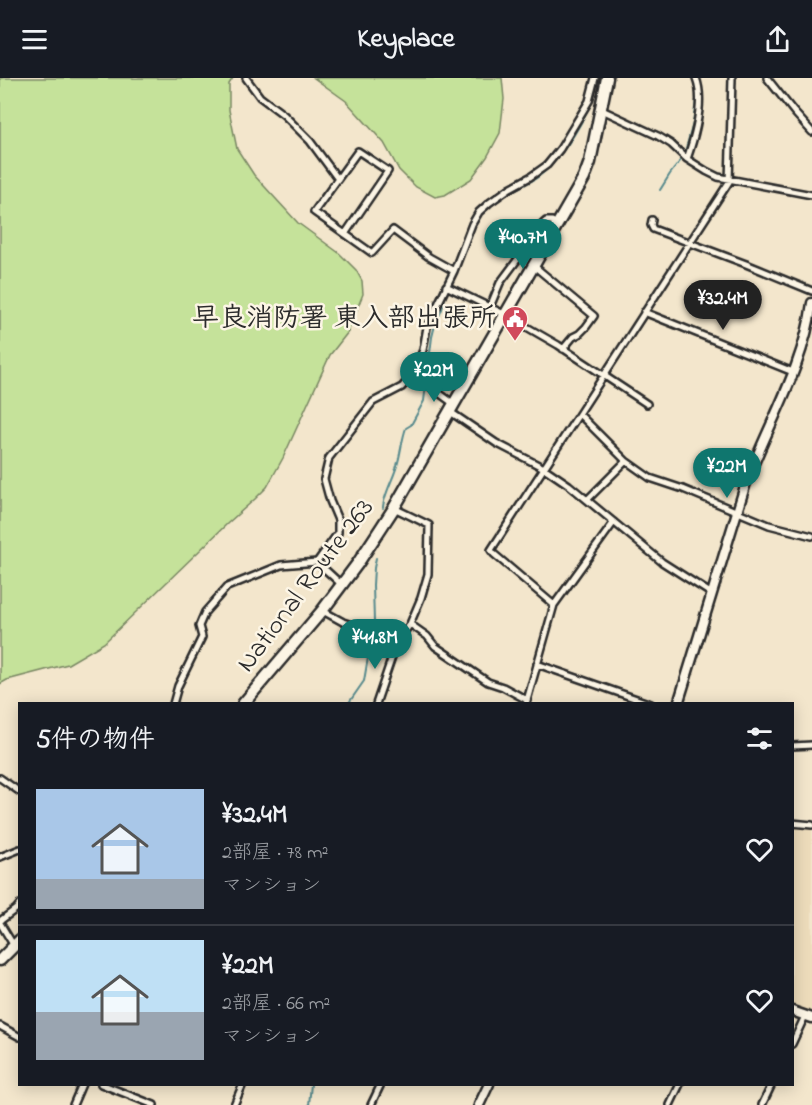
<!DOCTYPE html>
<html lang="ja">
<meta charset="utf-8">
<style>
body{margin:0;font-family:"Indie Flower","Klee One",sans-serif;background:#242831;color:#f1f3f6;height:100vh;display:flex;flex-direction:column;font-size:22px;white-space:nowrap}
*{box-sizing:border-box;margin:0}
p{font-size:20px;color:#9ea1a6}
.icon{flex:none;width:33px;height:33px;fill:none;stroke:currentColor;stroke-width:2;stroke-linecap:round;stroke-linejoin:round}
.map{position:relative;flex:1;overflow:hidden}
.sheet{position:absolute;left:18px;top:624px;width:776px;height:384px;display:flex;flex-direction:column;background:#171b24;border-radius:0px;box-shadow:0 3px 15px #0003}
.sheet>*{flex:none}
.price{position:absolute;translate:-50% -51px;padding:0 14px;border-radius:21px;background:#0f766e;color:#fff;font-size:20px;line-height:39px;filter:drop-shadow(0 2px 3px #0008)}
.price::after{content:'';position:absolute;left:50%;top:36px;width:18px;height:14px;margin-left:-9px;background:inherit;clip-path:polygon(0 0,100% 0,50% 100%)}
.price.selected{background:#222;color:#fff}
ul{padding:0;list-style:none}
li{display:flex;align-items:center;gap:18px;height:150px;padding:0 18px}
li+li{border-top:2px solid #363941}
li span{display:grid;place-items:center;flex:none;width:168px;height:120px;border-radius:0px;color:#555}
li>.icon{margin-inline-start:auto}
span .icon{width:72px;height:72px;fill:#fffc;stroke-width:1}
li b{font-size:26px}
h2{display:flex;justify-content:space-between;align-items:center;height:72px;padding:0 18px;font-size:26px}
header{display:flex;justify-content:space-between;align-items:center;height:78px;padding:0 18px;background:#171b24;font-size:27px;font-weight:700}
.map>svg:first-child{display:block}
.built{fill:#eddcbb}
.green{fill:#c5e29a;stroke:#788662;stroke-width:1.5}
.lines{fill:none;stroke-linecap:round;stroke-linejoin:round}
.stream{stroke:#598a8d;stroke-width:2}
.street-casing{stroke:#2b2b2b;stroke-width:10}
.secondary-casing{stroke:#2b2b2b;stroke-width:13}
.highway-casing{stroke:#2b2b2b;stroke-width:15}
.street{stroke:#fcf5e5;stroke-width:5}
.secondary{stroke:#fcf5e5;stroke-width:8}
.highway{stroke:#fcf5e5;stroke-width:10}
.labels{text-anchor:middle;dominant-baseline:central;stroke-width:5;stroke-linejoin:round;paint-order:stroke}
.poi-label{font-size:27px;font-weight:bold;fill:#2b2b2b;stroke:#fcf5e5;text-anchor:end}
.street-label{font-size:27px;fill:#2b2b2b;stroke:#fcf5e5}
</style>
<header><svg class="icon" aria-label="menu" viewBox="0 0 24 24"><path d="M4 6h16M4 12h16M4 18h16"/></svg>Keyplace<svg class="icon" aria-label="share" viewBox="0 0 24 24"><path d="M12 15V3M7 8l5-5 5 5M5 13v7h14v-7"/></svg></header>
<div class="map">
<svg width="812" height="1027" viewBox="0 0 812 1027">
<rect width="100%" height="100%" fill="#f3e6cc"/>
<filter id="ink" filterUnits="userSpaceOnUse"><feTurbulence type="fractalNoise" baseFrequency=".0167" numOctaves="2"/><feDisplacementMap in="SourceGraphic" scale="12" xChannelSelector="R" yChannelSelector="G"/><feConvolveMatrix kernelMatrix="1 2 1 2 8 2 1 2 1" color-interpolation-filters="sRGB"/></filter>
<g filter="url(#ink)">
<!-- built -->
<path class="built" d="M 792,747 L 812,749 L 812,934 L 792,927 Z"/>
<!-- green -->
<path class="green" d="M 0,0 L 233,0 L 229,6 L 229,32 L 237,71 L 254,97 L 298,145 L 339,175 L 356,192 L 362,203 L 363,216 L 348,254 L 330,277 L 283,380 L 267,409 L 255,421 L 228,445 L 104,565 L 68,586 L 7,602 L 0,606 Z
M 314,0 L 502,0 L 504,21 L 500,55 L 487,79 L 471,101 L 445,117 L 435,119 L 416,109 L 399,92 L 384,65 L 346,23 Z"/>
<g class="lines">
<!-- stream -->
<path class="stream" d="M 685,74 L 693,45 L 697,14
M 660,112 L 670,96 L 681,82
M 450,208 C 462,187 466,154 481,137 C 490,127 502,118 514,112 C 522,108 531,104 538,99 C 563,80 580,49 593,21
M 383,430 C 383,418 395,398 398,384 C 401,373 402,361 406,350 L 411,347 L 424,323 L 432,259 L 435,247 L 442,231 L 446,216
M 348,626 L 364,603 L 374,544 L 373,507 L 374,490 L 376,480
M 309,1027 L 311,1006"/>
<!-- street casing -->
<g class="street-casing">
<path id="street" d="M 246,0 L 260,19 L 284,37 L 310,63 L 338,101
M 767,0 L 794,34 L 812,54
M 602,32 L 658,58 L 671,66 L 687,81 L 706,93 L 718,99 L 812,117
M 687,81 C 695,58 705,23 696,0
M 652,142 L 651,147 L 653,151 L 746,186 L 812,213
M 345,156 L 388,93 L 358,73 L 314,134 L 372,175 L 393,152 L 429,179 L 454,193
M 534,188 L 594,238 L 586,249 L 579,256 L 573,259 L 563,271
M 446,208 L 506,237 L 558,267 L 647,326
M 490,229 L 500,205 L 529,166 L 535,153 L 546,143 L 552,143 L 556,147
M 644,234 L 793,294
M 413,296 L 454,326
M 449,333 L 496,365 L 544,390 L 569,407 L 662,484 L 712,516
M 579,336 L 626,383 L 587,422
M 626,383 L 650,400 L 683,411 L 769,447 L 812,458
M 394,430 L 429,447 L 428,496 L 421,520 L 410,546
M 317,484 L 342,507
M 554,527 L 494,476 L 491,472 L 729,104 L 732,0
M 323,533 L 343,544 L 383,558 L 396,567 L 410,546 L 427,558 L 435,568 L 488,604 L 503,609 L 527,622
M 537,586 L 651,626
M 173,626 L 178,608 L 202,559 L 199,548 L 205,534 L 227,509 L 281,487 L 317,484 L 338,455 L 338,442 L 330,423 L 324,401 L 329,380 L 373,324 L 402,309 L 413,296 L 423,272 L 427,249 L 454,193 L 472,146 L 479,134 L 489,125 L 510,110 L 530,99 L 547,87 L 560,71 L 589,23 L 595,0
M 376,626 L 396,567
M 526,626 L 554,527 L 614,444
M 792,668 L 812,667
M 0,700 L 20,714
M 792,745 L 812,747
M 0,779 L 20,771
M 0,843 L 16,831 L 20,826
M 0,845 L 14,868
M 0,948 L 20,959
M 792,966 L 805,938
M 101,1006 L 154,1027
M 73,1027 L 82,1006
M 234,1027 L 243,1006
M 371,1027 L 381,1006
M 670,1027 L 680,1006
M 762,1027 L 772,1006"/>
</g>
<!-- secondary casing -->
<g class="secondary-casing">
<path id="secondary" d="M 678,626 L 745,408 C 767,348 804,289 812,225
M 792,933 L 812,940
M 479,1027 L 489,1006"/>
</g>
<!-- highway casing -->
<g class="highway-casing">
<path id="highway" d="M 243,626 L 322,533 L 358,485 L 381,450 L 394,430 L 584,100 L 590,84 L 607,0
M 0,882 L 20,862"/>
</g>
<!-- street -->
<use href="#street" class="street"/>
<!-- secondary -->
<use href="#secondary" class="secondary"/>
<!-- highway -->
<use href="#highway" class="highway"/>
</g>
</g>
<!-- icons -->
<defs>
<g id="civic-pin" transform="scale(1.35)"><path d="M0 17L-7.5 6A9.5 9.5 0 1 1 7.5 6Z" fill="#d1495b" stroke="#fcf5e5"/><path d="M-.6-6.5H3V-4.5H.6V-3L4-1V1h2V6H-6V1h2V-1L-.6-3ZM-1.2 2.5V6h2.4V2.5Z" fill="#fff"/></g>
</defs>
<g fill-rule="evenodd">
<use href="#civic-pin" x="515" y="241"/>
</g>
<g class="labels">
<!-- poi labels -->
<g class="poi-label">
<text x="496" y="241">早良消防署 東入部出張所</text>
</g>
<!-- street labels -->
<g class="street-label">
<text transform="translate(306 508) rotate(-53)">National Route 263</text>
</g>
</g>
</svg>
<b class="price" style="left:523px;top:192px">¥40.7M</b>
<b class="price selected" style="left:723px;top:253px">¥32.4M</b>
<b class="price" style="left:434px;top:325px">¥22M</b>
<b class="price" style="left:727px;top:421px">¥22M</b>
<b class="price" style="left:375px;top:592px">¥41.8M</b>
<section class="sheet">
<h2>5件の物件<svg class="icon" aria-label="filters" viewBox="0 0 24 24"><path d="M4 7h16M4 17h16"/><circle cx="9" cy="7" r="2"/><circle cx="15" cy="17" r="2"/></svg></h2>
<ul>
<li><span style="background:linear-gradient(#a9c7e8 75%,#9aa5b1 0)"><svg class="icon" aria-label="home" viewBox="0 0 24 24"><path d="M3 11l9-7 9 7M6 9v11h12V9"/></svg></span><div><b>¥32.4M</b><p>2部屋 · 78 m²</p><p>マンション</p></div><svg class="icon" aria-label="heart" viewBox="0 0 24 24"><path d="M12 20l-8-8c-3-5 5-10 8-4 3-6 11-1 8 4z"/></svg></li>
<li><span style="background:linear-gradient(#bfe0f5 60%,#9aa5b1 0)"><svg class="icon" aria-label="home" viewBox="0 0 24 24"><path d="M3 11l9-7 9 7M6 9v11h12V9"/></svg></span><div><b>¥22M</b><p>2部屋 · 66 m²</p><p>マンション</p></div><svg class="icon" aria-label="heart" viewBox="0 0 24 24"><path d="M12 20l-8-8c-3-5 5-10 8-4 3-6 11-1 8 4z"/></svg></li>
</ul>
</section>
</div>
